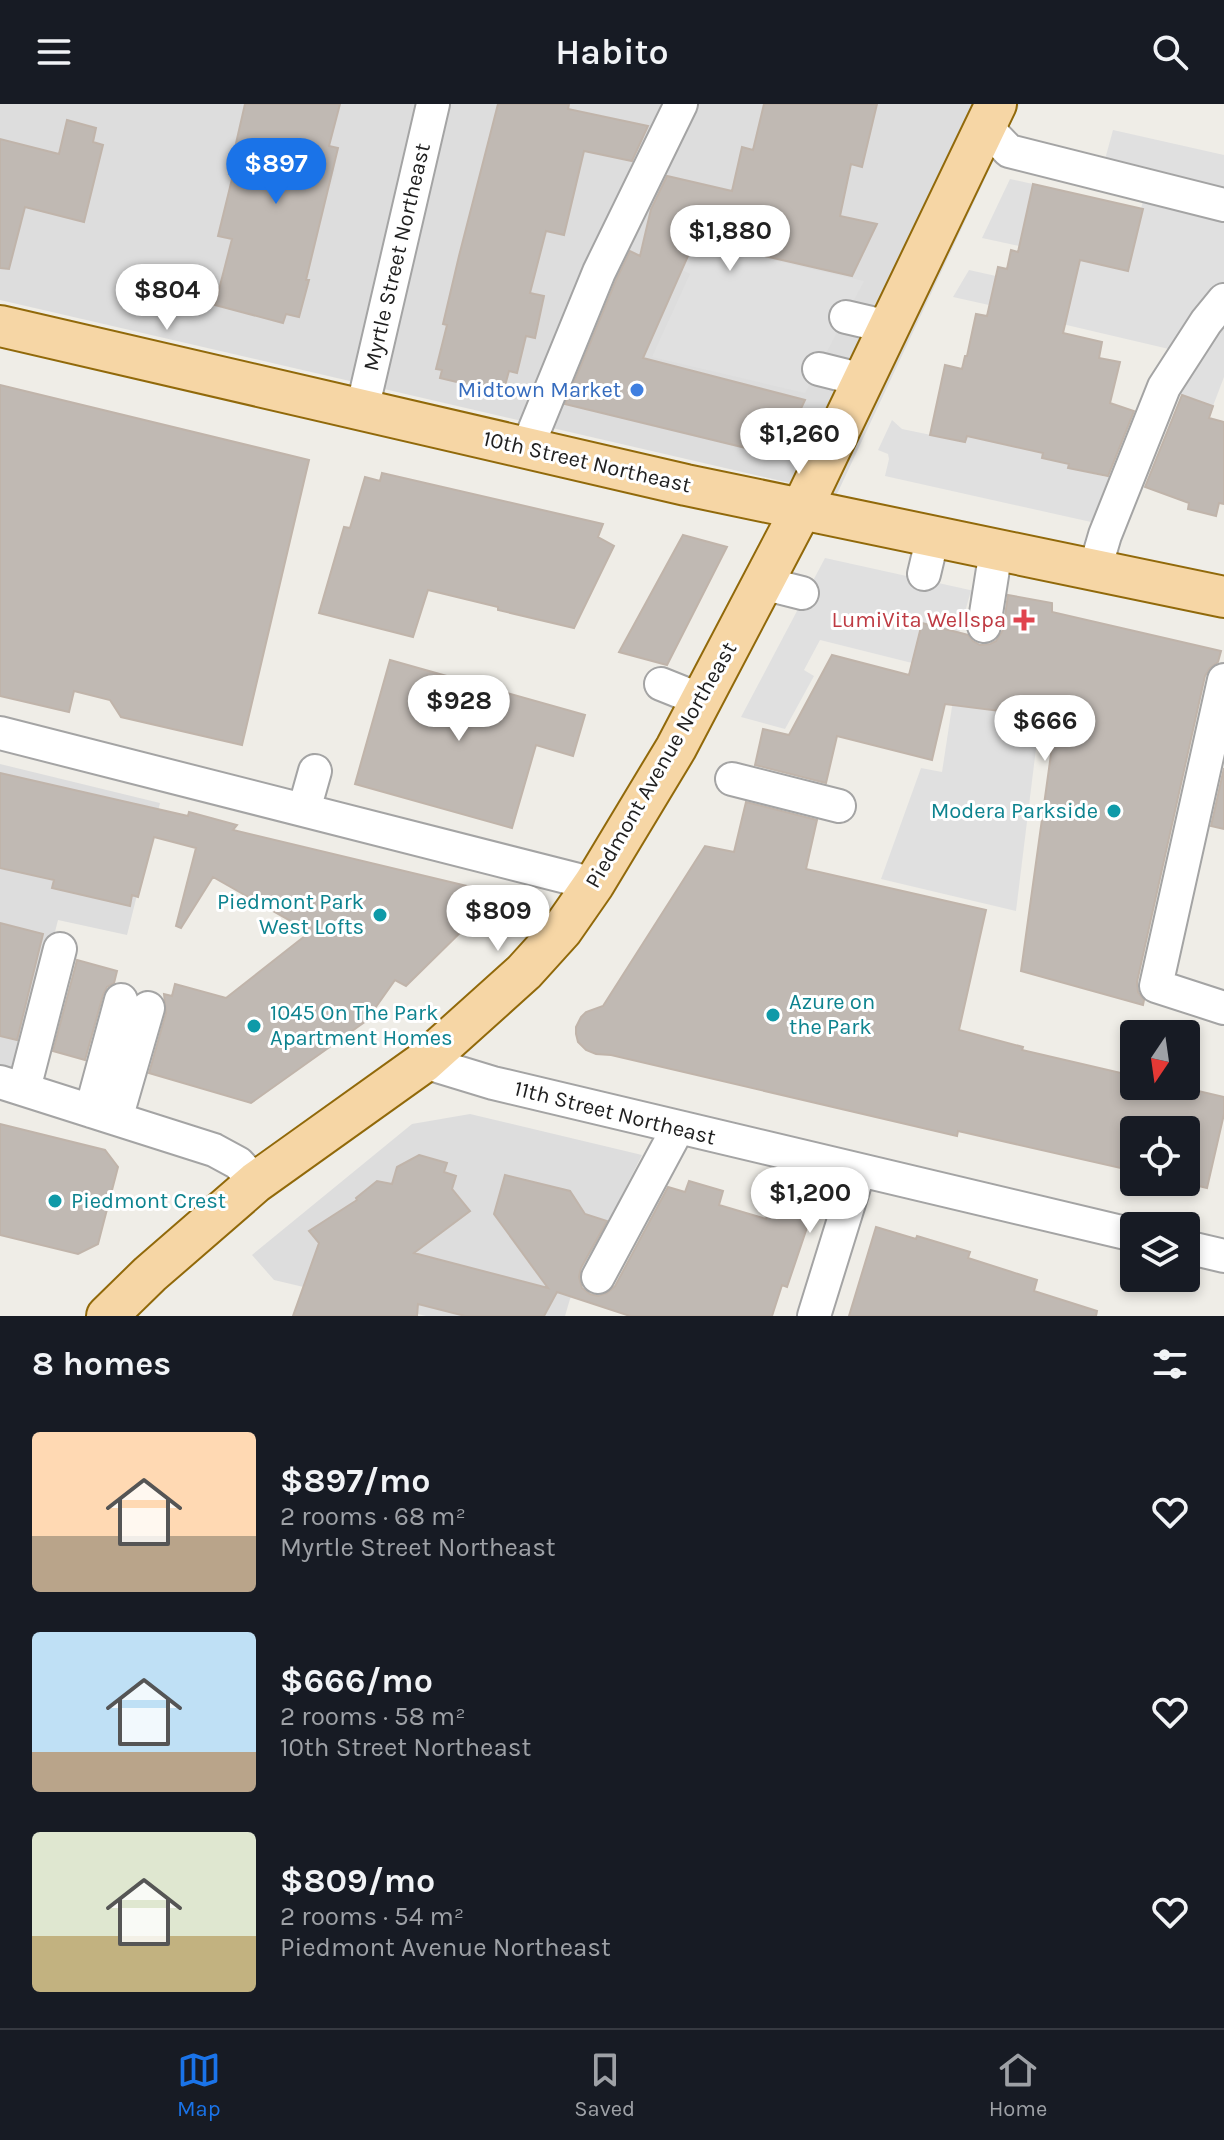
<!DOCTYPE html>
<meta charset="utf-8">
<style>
body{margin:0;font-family:Karla,sans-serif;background:#20242c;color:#f1f3f6;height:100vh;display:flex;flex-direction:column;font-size:30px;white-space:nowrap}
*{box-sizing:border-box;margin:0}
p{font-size:26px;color:#9ea1a6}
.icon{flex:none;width:44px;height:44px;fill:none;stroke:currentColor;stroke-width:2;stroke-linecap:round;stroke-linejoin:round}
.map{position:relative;height:1212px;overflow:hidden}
.panel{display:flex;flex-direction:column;background:#171b24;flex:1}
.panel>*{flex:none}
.needle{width:52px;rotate:193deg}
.controls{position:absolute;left:1120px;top:916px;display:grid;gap:16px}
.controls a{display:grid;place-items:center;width:80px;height:80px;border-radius:8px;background:#171b24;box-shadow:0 4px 12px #0003;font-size:40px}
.price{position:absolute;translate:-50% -68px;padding:0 18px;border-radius:28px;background:#fff;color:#222;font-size:26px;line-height:52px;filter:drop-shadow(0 2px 4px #0008)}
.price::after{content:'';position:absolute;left:50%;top:48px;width:24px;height:18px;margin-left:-12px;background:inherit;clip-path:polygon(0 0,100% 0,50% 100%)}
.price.current{background:#1a73e8;color:#fff}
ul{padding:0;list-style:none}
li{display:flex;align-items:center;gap:24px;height:200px;padding:0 32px}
li span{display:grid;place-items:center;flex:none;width:224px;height:160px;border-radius:8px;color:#555}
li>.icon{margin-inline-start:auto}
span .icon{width:96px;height:96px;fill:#fffc;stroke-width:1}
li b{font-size:34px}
h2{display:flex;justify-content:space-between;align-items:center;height:96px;padding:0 32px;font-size:34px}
header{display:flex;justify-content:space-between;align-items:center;height:104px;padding:0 32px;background:#171b24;font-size:36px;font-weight:600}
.menu{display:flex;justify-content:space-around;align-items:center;height:112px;border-top:2px solid #363941;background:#171b24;font-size:22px;color:#9ea1a6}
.menu a{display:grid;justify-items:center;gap:4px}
.menu .current{color:#1a73e8}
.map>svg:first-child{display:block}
.residential{fill:#ddd}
.parking{fill:#e0e0e0}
.building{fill:#c0b9b3;stroke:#c0b4aa;stroke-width:2}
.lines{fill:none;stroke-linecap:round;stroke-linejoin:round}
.minor-casing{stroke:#a4a4a4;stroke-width:36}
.major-casing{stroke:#91690a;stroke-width:44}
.minor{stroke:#fff;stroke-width:32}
.major{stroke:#f6d6a5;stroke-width:40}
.shop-dot{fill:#3f7fe0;stroke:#fff;stroke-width:3}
.health-dot{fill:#e0444e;stroke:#fff;stroke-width:3}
.culture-dot{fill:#0f9aa8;stroke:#fff;stroke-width:3}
.labels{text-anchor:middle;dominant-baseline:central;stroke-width:6;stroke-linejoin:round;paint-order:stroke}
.street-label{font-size:22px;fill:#202020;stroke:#fff}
.shop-label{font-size:22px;fill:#366cbe;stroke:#fff;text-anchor:end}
.health-label{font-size:22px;fill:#be3a42;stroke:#fff;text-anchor:end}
.culture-label{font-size:22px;fill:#0d838f;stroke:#fff;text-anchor:start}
</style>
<header><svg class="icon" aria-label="menu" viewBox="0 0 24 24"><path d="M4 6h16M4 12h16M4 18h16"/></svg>Habito<svg class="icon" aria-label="search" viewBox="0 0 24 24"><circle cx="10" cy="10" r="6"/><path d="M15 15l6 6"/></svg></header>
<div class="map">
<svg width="1224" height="1212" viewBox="0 0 1224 1212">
<rect width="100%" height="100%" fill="#efede7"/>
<!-- residential -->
<path class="residential" d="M 0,0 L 1020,0 L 837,390 L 0,196 Z
M 0,660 L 160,699 L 127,831 L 58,816 L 19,969 L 0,960 Z
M 470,1010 L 642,1051 L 570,1195 L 565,1212 L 426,1212 L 274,1176 L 252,1151 L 412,1020 Z"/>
<!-- parking -->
<path class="parking" d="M 1113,26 L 1224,51 L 1224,273 L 1213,302 L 1177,289 L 1186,249 L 1058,219 L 1079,156 L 1128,166 L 1146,82 L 1101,70 Z
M 1010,75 L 1033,80 L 1019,142 L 982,134 Z
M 688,137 L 864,177 L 805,289 L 652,253 L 690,170 L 678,164 Z
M 969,166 L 996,172 L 989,201 L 953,193 Z
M 892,316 L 902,325 L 965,338 L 967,332 L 1043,349 L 1042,354 L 1069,360 L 1069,364 L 1106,373 L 1119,371 L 1100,420 L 885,372 L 889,355 L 888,350 L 878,346 Z
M 825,454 L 970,486 L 1002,490 L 988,605 L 1040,612 L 1016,807 L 881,775 L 921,664 L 942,668 L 955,583 L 969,531 L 970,490 L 959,529 L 922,519 L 912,559 L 820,536 L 804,566 L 814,572 L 785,625 L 741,613 Z"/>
<!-- building -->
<path class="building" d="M 245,0 L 340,0 L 329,42 L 338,44 L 306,176 L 309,176 L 299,213 L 286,210 L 283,219 L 215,201 L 232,135 L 218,132 L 233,71 L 229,70 Z
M 498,0 L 569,0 L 568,5 L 648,22 L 632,57 L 584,47 L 564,131 L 546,127 L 530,189 L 544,192 L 535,234 L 526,232 L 517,269 L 509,267 L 503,289 L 440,274 L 442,266 L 436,265 L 447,221 L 443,220 L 459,152 Z
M 764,0 L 877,0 L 862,63 L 851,60 L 840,112 L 877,120 L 852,172 L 695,136 L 643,254 L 805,296 L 779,352 L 565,300 L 616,176 L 630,147 L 640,152 L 651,105 L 667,72 L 732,87 L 742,43 L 753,46 Z
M 67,16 L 96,24 L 93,38 L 103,41 L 84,118 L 25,103 L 9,165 L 0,164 L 0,35 L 59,50 Z
M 1033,80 L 1143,105 L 1128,167 L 1080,156 L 1063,229 L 1102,238 L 1099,254 L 1120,258 L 1110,299 L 1134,307 L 1108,372 L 1068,364 L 1069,360 L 1042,354 L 1043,349 L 967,332 L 965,338 L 930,331 L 945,261 L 962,265 L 965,252 L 967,252 L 976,210 L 987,212 L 998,163 L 1007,165 L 1011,146 L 1018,148 Z
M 0,281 L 309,356 L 242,641 L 121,613 L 110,596 L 74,587 L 69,608 L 0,592 Z
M 1182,291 L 1213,302 L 1209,314 L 1224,318 L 1224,400 L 1219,399 L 1216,412 L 1188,405 L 1189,399 L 1145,383 Z
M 382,369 L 603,420 L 598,433 L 614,442 L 574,524 L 498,506 L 498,503 L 428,486 L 413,533 L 319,509 L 344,423 L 350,424 L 365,373 L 380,377 Z
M 683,431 L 727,443 L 667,561 L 619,548 Z
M 1008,491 L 1052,499 L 1052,508 L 1221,547 L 1218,558 L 1210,564 L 1205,572 L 1137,878 L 1138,888 L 1144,896 L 1143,901 L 1021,867 L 1056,614 L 945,600 L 932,656 L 837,632 L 826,679 L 755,661 L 763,625 L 789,631 L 832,551 L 909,571 L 922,519 L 968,531 L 973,537 L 980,541 L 990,540 L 996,537 L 1003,526 Z
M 390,556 L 585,611 L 573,652 L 536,641 L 512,724 L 355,680 Z
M 1224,664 L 1224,725 L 1211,722 Z
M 0,669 L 188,712 L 189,708 L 237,721 L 233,726 L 467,782 L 478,782 L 486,788 L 489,797 L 488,803 L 484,809 L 476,813 L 406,882 L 395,876 L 366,917 L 251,999 L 149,969 L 166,909 L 164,890 L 172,892 L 175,880 L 226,894 L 310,828 L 213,773 L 181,824 L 176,822 L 196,744 L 154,733 L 138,793 L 132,791 L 130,802 L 52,784 L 54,776 L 0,764 Z
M 746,698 L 817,716 L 806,765 L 986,806 L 959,926 L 1023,943 L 1022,946 L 1134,972 L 1134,982 L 1177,982 L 1224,993 L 1224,1010 L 1207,1084 L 1186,1079 L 1186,1026 L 1134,1026 L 1134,1067 L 958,1027 L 957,1032 L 611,951 L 596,950 L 586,946 L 578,938 L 576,930 L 576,923 L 581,913 L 586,908 L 603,902 L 705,742 L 734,748 Z
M 0,819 L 43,830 L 17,936 L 0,932 Z
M 77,856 L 117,867 L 114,879 L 107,883 L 103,891 L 85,956 L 53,947 Z
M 0,1020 L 105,1046 L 118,1063 L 98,1140 L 78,1150 L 0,1131 Z
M 419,1051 L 447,1059 L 444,1068 L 456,1072 L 452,1085 L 470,1107 L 414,1149 L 548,1184 L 494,1110 L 505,1071 L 570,1087 L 585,1110 L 607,1117 L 581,1164 L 579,1173 L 582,1184 L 590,1190 L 598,1192 L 607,1189 L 615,1182 L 668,1083 L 685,1088 L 689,1077 L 723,1087 L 719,1101 L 766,1115 L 778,1079 L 818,1091 L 787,1183 L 782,1181 L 772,1212 L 630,1212 L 557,1188 L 544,1212 L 465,1212 L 418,1200 L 417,1212 L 293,1212 L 319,1139 L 309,1127 L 357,1096 L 356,1094 L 377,1077 L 392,1080 L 397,1063 Z
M 876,1123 L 916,1135 L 917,1132 L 970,1148 L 968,1154 L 1037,1176 L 1034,1187 L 1097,1207 L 1096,1212 L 849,1212 Z"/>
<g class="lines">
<!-- minor casing -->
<g class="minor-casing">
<path id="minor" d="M 985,22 L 1009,47 L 1224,101
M 846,213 L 889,223
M 819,265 L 863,276
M 362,306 L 433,0
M 527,344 L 599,168 L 681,0
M 1095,465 L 1105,431 L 1164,283 L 1206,218 L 1224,196
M 924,470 L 933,432
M 762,479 L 802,489
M 984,522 L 996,446
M 1224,576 L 1156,882 L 1224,904
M 661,580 L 701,596
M 0,629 L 594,780
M 732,675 L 839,702
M 304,706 L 315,667
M 424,958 L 493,979 L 1134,1131
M 0,978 L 214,1046 L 238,1059 L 256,1078
M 24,985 L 60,845
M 91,1007 L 121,896
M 116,1015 L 148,904
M 1186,1143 L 1224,1152
M 598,1173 L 678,1024
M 814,1212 L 859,1067"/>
</g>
<!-- major casing -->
<g class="major-casing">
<path id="major" d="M 0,222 L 686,381 L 1224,493
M 107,1212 L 150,1170 L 256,1078 L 424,958 L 524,868 L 562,826 L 594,780 L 676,644 L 801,406 L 996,0"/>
</g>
<!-- minor -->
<use href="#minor" class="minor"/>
<!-- major -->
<use href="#major" class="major"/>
</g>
<!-- markers -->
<circle class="shop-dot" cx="637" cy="286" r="8"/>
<path class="health-dot" d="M1020 504h8v8h8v8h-8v8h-8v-8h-8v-8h8z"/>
<g class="culture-dot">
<circle cx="1114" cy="707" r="8"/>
<circle cx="380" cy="811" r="8"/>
<circle cx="773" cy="911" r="8"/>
<circle cx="254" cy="922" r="8"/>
<circle cx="55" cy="1097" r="8"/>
</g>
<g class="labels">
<!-- street labels -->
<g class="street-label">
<text transform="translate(397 153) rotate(-77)">Myrtle Street Northeast</text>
<text transform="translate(587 358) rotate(13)">10th Street Northeast</text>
<text transform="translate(661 661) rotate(-60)">Piedmont Avenue Northeast</text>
<text transform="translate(615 1009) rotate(14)">11th Street Northeast</text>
</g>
<!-- shop labels -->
<g class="shop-label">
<text x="621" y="286">Midtown Market</text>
</g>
<!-- health labels -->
<g class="health-label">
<text x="1006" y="516">LumiVita Wellspa</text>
</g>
<!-- culture labels -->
<g class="culture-label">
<text x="1098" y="707" text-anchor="end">Modera Parkside</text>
<text x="364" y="798" text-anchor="end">Piedmont Park<tspan x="364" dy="25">West Lofts</tspan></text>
<text x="789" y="898">Azure on<tspan x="789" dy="25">the Park</tspan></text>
<text x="270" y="909">1045 On The Park<tspan x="270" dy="25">Apartment Homes</tspan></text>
<text x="71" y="1097">Piedmont Crest</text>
</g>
</g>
</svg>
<div class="controls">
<a><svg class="needle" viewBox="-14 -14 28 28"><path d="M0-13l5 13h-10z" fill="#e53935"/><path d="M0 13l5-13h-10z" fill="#9ea1a6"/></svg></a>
<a><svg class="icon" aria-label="locate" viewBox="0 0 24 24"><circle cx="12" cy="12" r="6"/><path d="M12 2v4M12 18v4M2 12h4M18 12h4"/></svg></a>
<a><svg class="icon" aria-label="layers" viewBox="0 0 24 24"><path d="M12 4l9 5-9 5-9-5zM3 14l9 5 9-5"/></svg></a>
</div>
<b class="price current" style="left:276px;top:102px">$897</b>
<b class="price" style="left:730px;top:169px">$1,880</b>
<b class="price" style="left:167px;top:228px">$804</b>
<b class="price" style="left:799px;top:372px">$1,260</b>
<b class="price" style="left:459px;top:639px">$928</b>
<b class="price" style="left:1045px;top:659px">$666</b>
<b class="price" style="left:498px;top:849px">$809</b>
<b class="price" style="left:810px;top:1131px">$1,200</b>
</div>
<section class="panel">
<h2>8 homes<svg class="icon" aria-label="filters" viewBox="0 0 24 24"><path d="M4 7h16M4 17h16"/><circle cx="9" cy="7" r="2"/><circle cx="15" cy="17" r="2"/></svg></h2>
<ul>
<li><span style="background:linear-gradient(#ffd9b3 65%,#b9a48a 0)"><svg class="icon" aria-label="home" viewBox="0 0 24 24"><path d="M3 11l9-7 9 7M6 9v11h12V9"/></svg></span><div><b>$897/mo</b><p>2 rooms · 68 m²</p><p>Myrtle Street Northeast</p></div><svg class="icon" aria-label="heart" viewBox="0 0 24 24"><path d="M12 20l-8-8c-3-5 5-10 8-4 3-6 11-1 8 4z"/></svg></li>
<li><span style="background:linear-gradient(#bfe0f5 75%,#b9a48a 0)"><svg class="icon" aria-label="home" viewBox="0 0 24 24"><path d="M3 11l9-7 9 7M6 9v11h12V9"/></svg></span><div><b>$666/mo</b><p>2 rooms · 58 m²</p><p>10th Street Northeast</p></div><svg class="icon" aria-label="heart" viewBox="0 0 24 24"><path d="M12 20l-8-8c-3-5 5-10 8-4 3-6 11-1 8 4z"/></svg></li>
<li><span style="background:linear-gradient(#dfe7d0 65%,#c2b280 0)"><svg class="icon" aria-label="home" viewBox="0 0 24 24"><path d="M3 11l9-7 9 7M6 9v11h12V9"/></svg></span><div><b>$809/mo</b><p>2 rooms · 54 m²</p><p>Piedmont Avenue Northeast</p></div><svg class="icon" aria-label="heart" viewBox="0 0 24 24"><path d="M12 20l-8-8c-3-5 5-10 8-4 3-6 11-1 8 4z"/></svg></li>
</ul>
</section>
<nav class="menu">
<a class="current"><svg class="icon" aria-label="map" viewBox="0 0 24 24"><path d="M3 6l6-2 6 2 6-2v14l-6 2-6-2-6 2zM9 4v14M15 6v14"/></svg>Map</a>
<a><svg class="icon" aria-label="saved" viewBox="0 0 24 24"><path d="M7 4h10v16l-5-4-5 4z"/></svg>Saved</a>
<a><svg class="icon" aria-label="home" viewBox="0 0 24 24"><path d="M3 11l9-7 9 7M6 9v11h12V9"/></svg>Home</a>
</nav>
